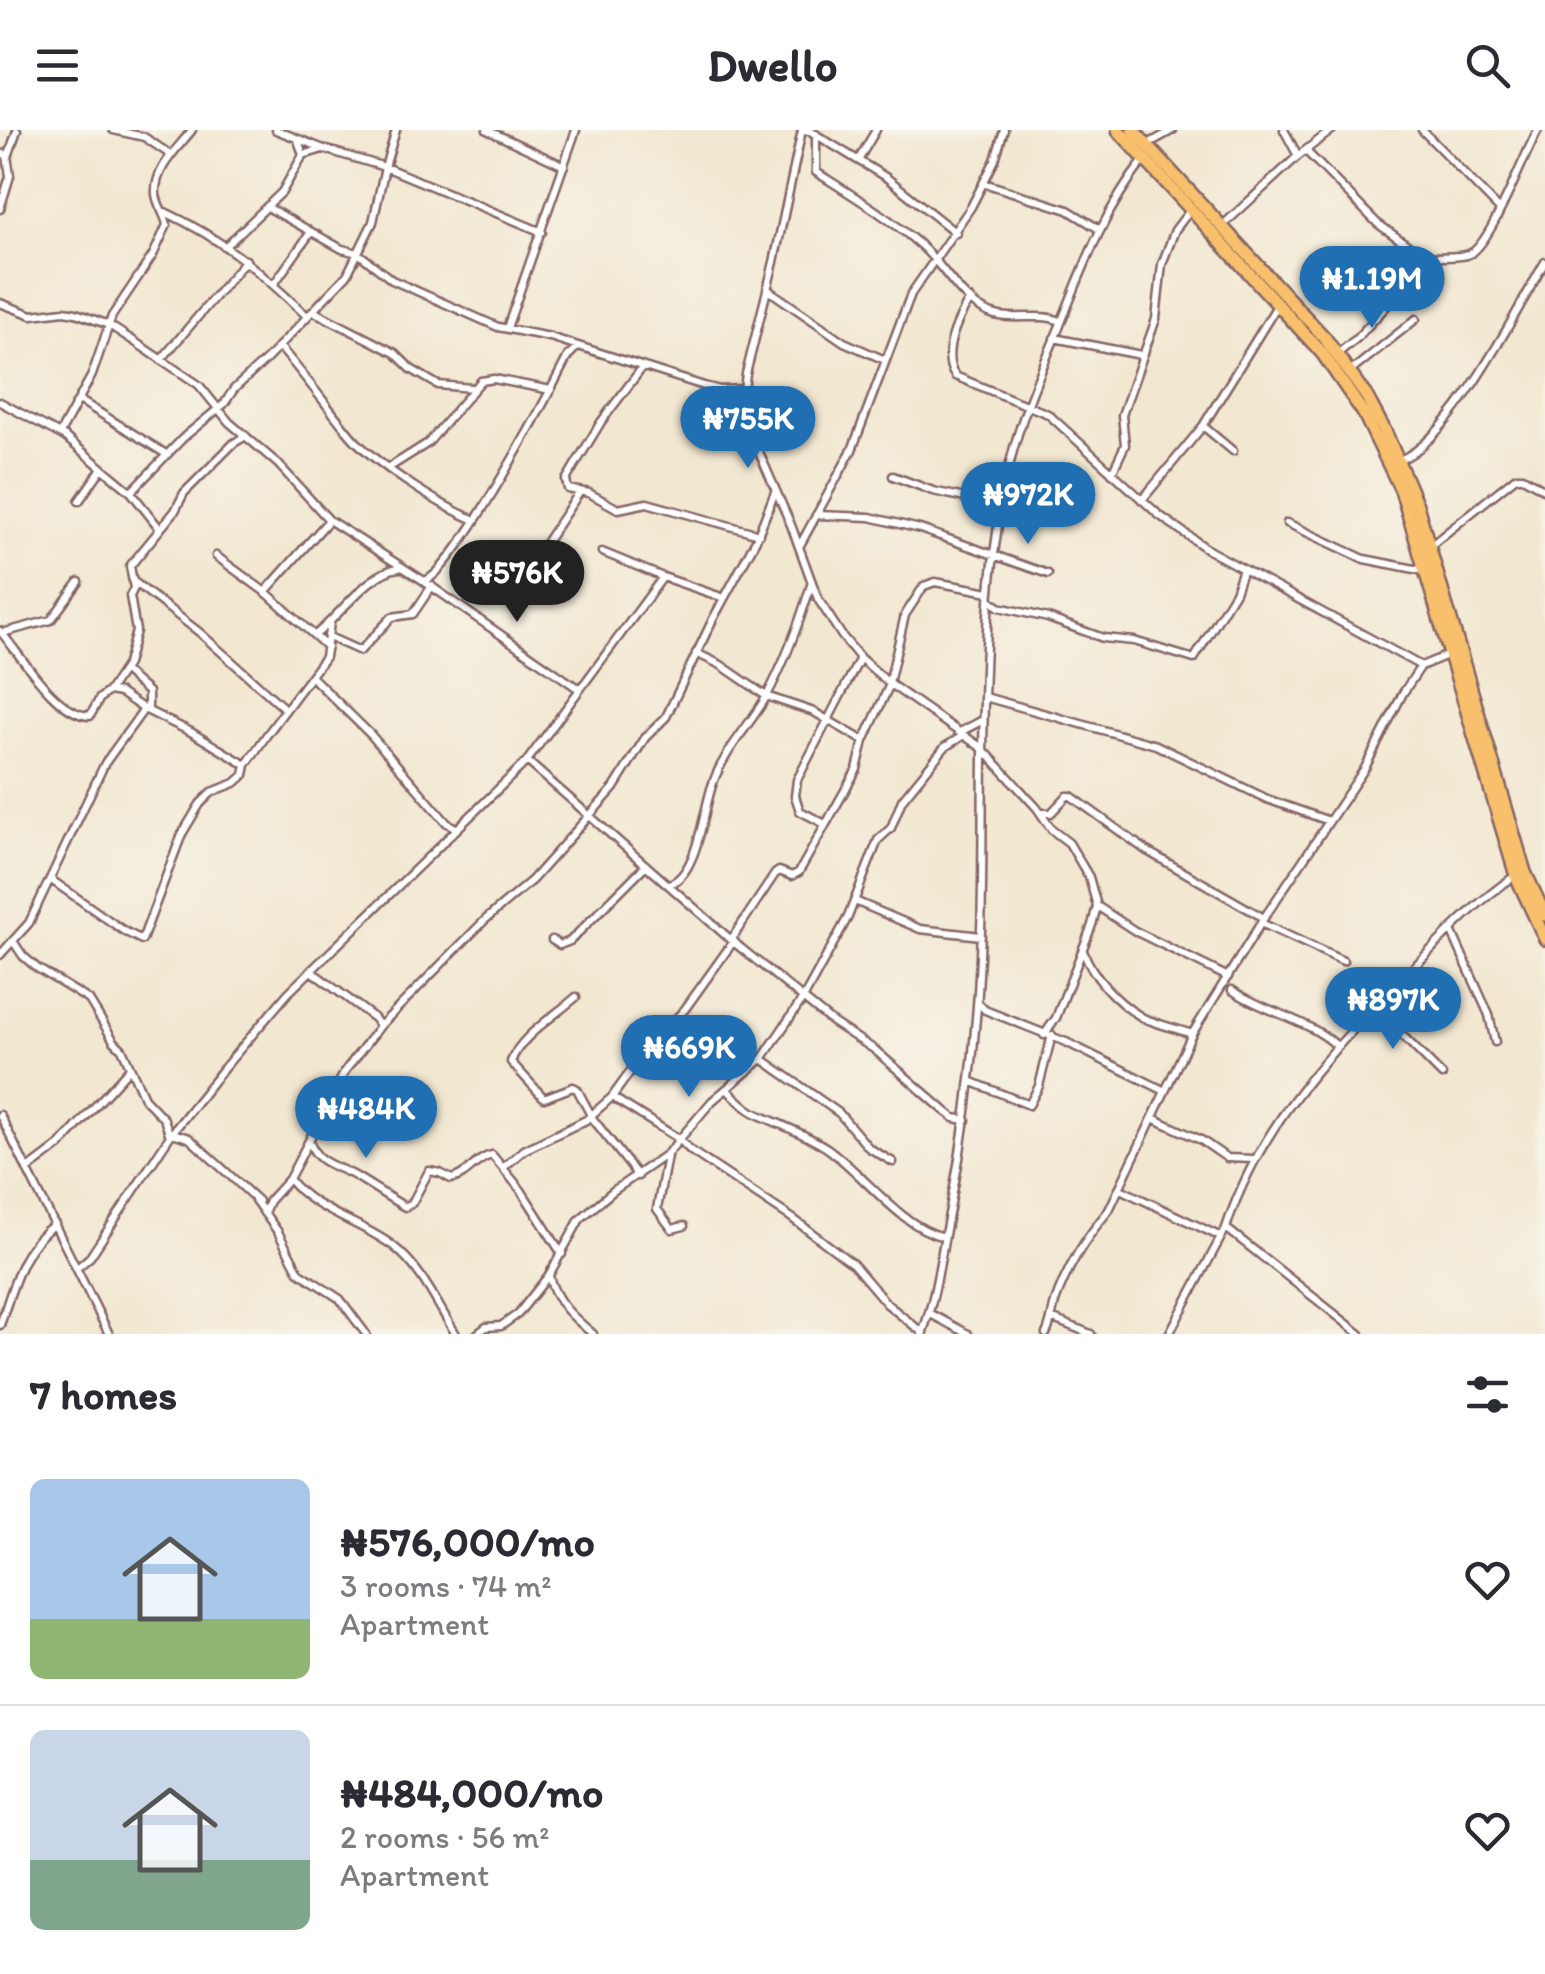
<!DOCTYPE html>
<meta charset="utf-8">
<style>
body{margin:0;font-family:Itim,sans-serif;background:#f2f2f3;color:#2b2b33;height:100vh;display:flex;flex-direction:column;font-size:38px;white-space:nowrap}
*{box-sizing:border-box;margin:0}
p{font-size:32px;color:#7c7c81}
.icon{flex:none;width:55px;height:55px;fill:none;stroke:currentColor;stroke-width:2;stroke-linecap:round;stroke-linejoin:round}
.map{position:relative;height:1204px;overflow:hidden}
.panel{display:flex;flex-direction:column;background:#fff;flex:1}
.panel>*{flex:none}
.price{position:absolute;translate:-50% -85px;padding:0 22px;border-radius:35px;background:#1f6fb2;color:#fff;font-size:32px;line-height:65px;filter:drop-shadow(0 2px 5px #0008)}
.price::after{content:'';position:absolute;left:50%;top:60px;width:30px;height:22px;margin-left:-15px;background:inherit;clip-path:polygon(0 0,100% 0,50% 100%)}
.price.on{background:#222;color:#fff}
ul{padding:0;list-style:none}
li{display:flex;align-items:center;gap:30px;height:250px;padding:0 30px}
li+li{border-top:2px solid #e1e1e2}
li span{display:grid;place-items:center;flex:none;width:280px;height:200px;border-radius:15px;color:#555}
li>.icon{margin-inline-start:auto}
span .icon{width:120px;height:120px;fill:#fffc;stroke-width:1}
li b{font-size:42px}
h2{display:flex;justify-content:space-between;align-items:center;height:120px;padding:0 30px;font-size:42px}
header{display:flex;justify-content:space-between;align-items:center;height:130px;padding:0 30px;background:#fff;font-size:45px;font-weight:700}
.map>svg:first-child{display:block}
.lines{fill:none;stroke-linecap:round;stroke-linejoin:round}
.street-casing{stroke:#856565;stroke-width:11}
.highway-casing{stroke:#856565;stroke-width:16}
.street{stroke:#fff;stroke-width:6}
.highway{stroke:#f8bf6c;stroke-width:11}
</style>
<header><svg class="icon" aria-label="menu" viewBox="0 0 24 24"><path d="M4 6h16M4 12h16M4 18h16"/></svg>Dwello<svg class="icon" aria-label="search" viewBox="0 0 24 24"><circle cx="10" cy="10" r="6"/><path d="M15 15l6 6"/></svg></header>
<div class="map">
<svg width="1545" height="1204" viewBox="0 0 1545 1204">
<rect width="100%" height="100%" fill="#f7f3e8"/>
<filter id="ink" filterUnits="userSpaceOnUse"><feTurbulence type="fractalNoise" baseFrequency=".01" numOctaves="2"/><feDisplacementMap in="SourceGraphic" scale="20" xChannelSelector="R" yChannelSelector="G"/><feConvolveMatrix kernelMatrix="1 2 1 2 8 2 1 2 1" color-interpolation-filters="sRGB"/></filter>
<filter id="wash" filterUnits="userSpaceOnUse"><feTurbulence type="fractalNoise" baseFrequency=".0048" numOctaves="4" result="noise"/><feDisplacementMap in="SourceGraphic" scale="40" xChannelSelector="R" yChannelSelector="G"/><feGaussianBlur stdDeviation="2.25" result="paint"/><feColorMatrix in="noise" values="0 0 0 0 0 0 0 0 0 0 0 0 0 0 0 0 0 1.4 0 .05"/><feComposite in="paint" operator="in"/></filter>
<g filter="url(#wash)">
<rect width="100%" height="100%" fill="#f2e7d0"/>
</g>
<g filter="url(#ink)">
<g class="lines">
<!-- street casing -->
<g class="street-casing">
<path id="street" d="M 113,0 L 144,7 L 171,25
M 276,0 L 324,19 L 385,37 L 396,0
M 487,0 L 564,36
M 802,0 L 774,132 L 746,244 L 744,259 L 751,304 L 791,395 L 818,469 L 842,506 L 860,528 L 890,554 L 982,618 L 1037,678 L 1052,700 L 1069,713 L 1089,747 L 1097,776 L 1092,795 L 1056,888 L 1044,905
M 802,0 L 810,1 L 887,48 L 956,103
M 1284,0 L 1298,26 L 1332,0
M 1422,0 L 1500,80
M 816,4 L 816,42 C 852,65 887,86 919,114 C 942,133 958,167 985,181 C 1010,194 1037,181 1061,191
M 298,10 L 303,25 L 323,19
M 1148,14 L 1173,0
M 1306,21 L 1377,93 L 1424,127
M 0,23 L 7,25 L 10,46 L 0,79
M 8,27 L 17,0
M 859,29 L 876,0
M 984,53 L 1068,80 L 1099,99
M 269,78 L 342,119 L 358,123 L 392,150 L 498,197 L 550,207 L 704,256 L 720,260 L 744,259
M 165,82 C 225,110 259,141 307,186
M 1222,96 L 1298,26
M 226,116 L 282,62 L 303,25
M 274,154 L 311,102
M 767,159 L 844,212 L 885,230
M 970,169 C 958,189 940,224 955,246 L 1048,284 L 1159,385 L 1210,421 L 1421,536
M 0,173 L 32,185 L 64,181 L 76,183 L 109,195 L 132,210 L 199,255 L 229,292 L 278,334 L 329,390 L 424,451 C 454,444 550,262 568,226 L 577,217
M 313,181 L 395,223 L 411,239 L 438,255 L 472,258
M 507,198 L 576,0
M 1054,208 L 1141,225
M 279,216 C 304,245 324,272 347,301 C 371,332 439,375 475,390
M 1337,224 L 1356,209 L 1429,130 L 1424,127 C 1437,126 1459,129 1471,123 C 1492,112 1524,24 1538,0
M 161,230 L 246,130
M 642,238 L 601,292 L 566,350 L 568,359 L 589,363 L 618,379 L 647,373 L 759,404
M 1351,241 L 1416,189
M 79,270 L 166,324
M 0,272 L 65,307 L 131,362 L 160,399
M 1203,296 L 1233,321
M 60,303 L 92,245 L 112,186 L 153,125 L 167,95 C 165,84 157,75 156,64 C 154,39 178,18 192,0
M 1399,330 C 1451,312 1516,181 1545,132
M 390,337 L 428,313 L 481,251 L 494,249 L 551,260
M 1112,343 L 1125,315 L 1122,285 L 1156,189 L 1162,134 L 1175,100 L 1191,79
M 893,346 L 933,361 L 1002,376
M 131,362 L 184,307 L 224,274 L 234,259 L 267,229 L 347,145 L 373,92 L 385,37 L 542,102
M 1003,368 L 1051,383
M 1142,370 L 1203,296 L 1278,174
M 79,371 L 102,338
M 816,385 L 870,387 L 920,399 L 1048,444
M 1287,393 L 1364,429 L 1425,441
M 1430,416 L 1516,347 L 1523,347 L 1545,360
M 799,417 L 852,320 L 911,164 L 971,77 L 995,30 L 1004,0
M 602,422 L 663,447
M 216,426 L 268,464 L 327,517
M 524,446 L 579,363
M 133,451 L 199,502 L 285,579
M 425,452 L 576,557 L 581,557
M 265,462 L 329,390
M 989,469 L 999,477 L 1048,488 L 1103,508 L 1134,511 L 1194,529 L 1235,462 L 1243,439
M 0,501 C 21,525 57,586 90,586 L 100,568 L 109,561 L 120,563 L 144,579 L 105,633 L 29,793 L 0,825
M 2,503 L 51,490 L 79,452
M 315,505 C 338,488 369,441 399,438
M 329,507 L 360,521 L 392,487 L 413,484 L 432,456
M 696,523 L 721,535 L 766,566 L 814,582 L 864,611 L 890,554
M 124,541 L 148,562 L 148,581
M 311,546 L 371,605 L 447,693 L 456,698
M 889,553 L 905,485 L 924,456 L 935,452 L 989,462
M 109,561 L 127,534 L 136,501 L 130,466 L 134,458 L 130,436 L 175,381 L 184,363 L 234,313 L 246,306
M 985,567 L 1156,615 L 1267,669 L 1329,691
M 144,579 L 191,602 L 246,635
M 960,602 L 983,590
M 527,631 L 731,810 L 832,892 L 875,920 L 945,981 L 954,988 L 966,990
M 1041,683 L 1051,683 L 1067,666 L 1071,666 L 1147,721 L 1264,788
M 825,694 L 800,681 L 795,666 L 797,650 L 860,528
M 50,749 L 124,801 L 142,810 L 182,704 L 200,674 L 212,662 L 235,653 L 244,645 L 246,635 L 266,606 L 325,527 L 330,493
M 669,754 C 698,746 703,679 713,653 C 724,622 748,597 765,569 C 785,533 799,494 811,455
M 855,771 L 920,799 L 981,806
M 1097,776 L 1135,801 L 1228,847
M 1261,793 L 1343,831
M 1451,800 L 1489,885 L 1495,912
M 552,810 L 560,815 L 570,811 L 646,735
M 731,810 L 775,744 L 779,741 L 792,746 L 799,742 L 857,639 L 864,611
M 13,811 L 23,826 L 37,838 L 89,870 L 114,911 L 122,919 L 144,968 L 164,989 L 170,1006
M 1083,821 C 1093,847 1116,872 1140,886 C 1146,891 1181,900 1192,904
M 311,841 L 374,888 L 380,896
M 1232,860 C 1264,882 1305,888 1336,915
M 576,867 C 556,885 519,907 511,932 L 544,968 L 573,957 L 577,959 L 593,989 L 638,1046
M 978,873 L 985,880 L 1066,912 L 1165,961
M 1377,873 L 1396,899 L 1442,945
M 762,929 L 839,983 L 869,1018 L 893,1032
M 970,951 L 1029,975 L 1039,956 L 1052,905
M 726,959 C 736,967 745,979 757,984 C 781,995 804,1003 827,1018 C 865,1045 899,1096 944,1107
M 612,967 L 679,1009 L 691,1021 L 792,1088 L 853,1134 L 887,1174 L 923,1203
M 0,985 L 109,1204
M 1153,988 L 1201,1010 L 1227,1028 L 1253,1029
M 172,1003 L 189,1008 L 258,1071
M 310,1012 C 316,1034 338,1036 355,1046 C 372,1056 388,1067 405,1077 L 412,1073 L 429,1041 L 440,1043 L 451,1049 C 468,1046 476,1028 492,1025 L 521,1060 L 562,1124
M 667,1026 L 657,1079 L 672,1099 L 684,1096
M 504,1037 L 524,1020 L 586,990 L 612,967 L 646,920 L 685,879 L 733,812
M 27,1040 L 60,1015 L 129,939
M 289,1049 C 313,1081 362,1092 393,1116 C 422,1138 437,1175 456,1204
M 1120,1059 L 1221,1107
M 255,1070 L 278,1102 L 299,1142 L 340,1169 L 366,1204
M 264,1083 L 269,1071 L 289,1049 L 345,941 L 380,896 L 485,790 L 532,750 L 614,658 L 645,608 L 666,587 L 713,489 L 756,410 L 775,362
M 77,1138 L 90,1127 L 172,1003 L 224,938 L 288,863 L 527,631 L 663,447 L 724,468
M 549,1146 C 555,1172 574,1188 593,1204
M 929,1183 L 968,1204
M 1051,1188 L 1091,1204
M 0,1195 C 13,1158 21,1117 55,1094
M 477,1204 L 486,1197 L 501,1196 L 518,1184 L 549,1145 L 580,1089 L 613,1061 L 667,1024 L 712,971 L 762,929 L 804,867 L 848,787 L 878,710 L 891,698 L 902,670 L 945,617 L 964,605
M 922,1204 C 937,1164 941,1121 950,1079 C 971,972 981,864 982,755 C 984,614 978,471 1010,333 C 1021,286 1041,241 1059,198 C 1083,138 1104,80 1144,30
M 1046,1204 C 1051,1194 1052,1183 1055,1172 C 1068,1136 1084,1110 1109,1080 L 1192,904 L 1264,788 L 1365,638 L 1403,563 L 1421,536 L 1450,524
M 1169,1204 L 1226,1098
M 1360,1204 L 1226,1098 C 1260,993 1331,921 1407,844 C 1441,810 1474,773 1515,746"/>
</g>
<!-- highway casing -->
<g class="highway-casing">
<path id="highway" d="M 1118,0 L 1322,223 L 1364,284 L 1401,360 L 1516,746 L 1545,809
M 1133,0 L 1325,208 L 1367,267 L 1385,301 L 1417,375 L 1525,742 L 1545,785"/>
</g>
<!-- street -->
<use href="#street" class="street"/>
<!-- highway -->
<use href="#highway" class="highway"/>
</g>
</g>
</svg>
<b class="price" style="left:1372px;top:201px">₦1.19M</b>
<b class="price" style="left:748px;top:341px">₦755K</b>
<b class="price" style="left:1028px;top:417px">₦972K</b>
<b class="price on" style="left:517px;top:495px">₦576K</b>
<b class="price" style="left:1393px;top:922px">₦897K</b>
<b class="price" style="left:689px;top:970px">₦669K</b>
<b class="price" style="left:366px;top:1031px">₦484K</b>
</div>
<section class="panel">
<h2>7 homes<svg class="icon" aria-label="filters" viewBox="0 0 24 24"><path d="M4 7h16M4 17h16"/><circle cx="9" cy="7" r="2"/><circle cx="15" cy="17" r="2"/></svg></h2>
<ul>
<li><span style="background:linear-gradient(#a9c7e8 70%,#8fb573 0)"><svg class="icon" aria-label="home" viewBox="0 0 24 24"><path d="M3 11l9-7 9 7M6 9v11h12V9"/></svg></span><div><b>₦576,000/mo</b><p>3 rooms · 74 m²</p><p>Apartment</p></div><svg class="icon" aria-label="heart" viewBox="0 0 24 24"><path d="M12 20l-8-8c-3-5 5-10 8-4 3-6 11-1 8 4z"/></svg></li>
<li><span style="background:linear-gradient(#c9d6e8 65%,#7fa58c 0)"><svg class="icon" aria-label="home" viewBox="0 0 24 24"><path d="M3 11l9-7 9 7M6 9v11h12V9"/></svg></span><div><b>₦484,000/mo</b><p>2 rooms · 56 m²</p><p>Apartment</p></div><svg class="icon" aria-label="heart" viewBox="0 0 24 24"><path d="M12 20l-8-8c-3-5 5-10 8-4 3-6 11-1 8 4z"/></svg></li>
</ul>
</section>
